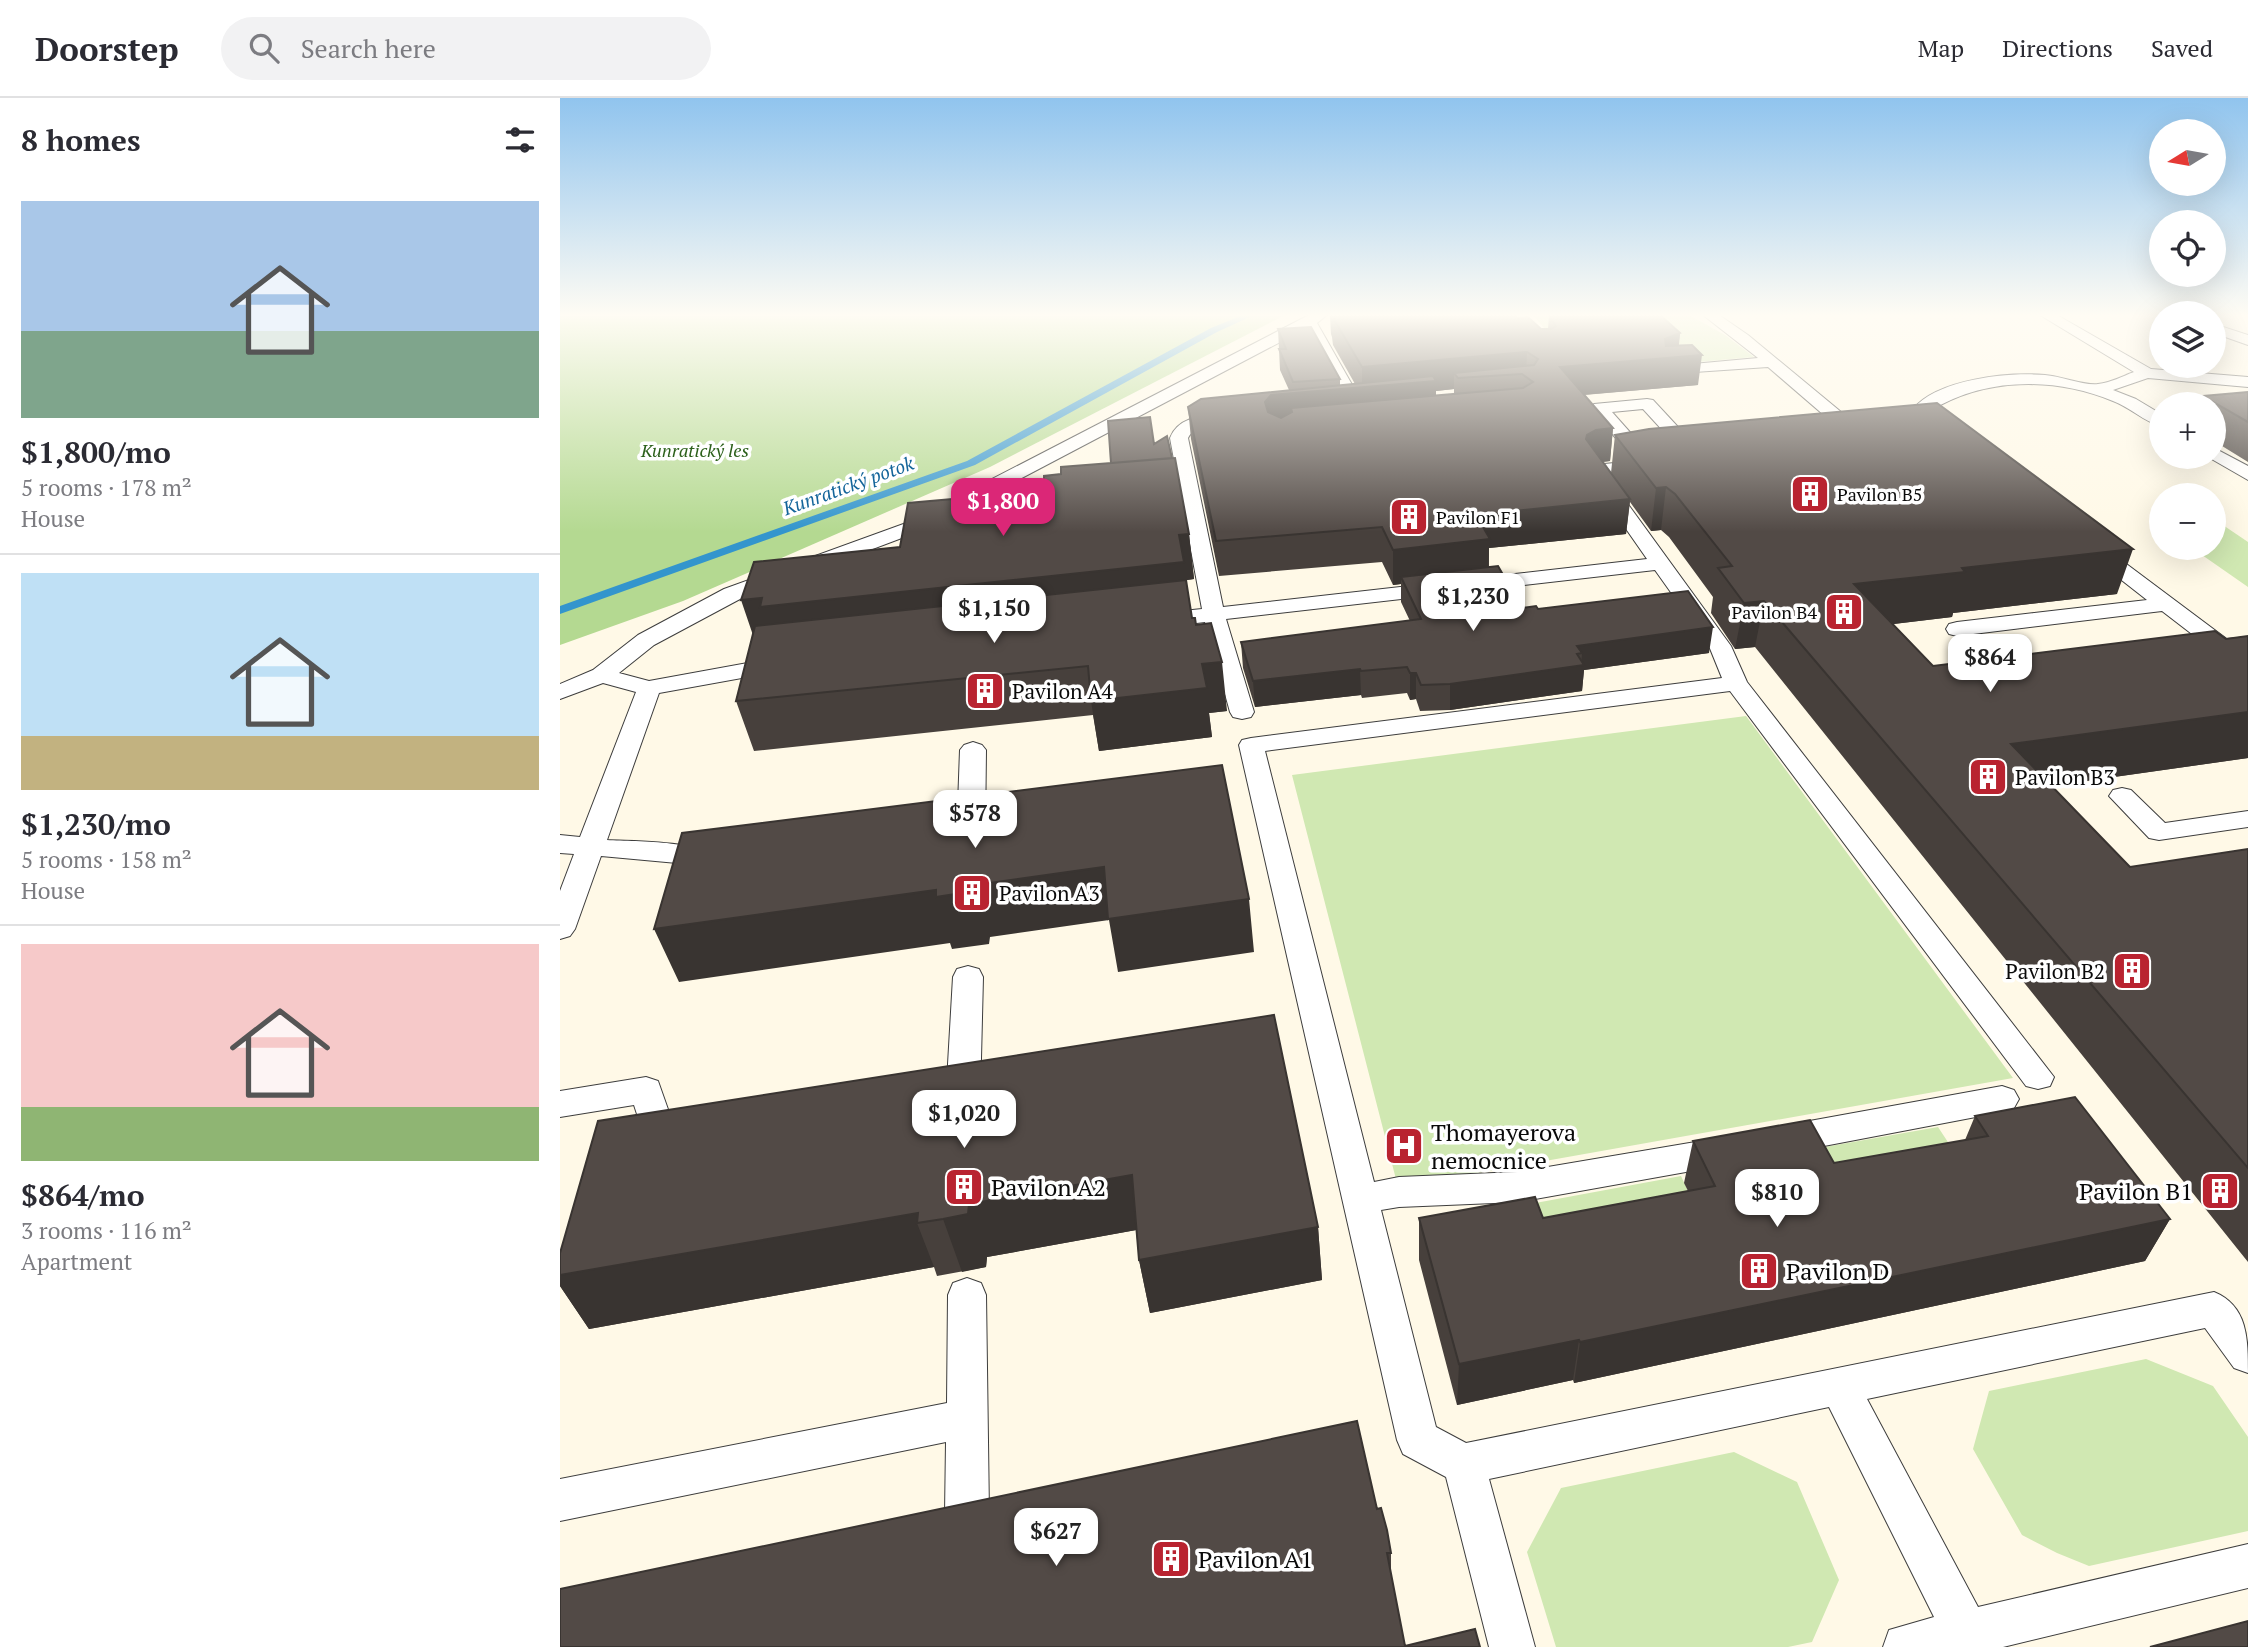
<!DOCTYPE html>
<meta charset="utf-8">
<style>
body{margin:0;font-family:"PT Serif",serif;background:#f2f2f3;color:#2b2b33;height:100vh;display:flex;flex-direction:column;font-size:26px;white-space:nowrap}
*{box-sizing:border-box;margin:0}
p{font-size:23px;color:#7c7c81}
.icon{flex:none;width:38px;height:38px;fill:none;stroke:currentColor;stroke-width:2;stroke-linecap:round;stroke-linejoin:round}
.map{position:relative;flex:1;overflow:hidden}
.panel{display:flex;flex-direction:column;background:#fff;width:560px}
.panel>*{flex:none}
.needle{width:46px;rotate:259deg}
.controls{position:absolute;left:1589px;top:21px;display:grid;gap:14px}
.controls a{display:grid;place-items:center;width:77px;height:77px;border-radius:50%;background:#fff;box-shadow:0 7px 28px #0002;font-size:35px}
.price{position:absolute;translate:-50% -60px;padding:0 16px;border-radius:14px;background:#fff;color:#222;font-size:23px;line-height:46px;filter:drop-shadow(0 2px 4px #0008)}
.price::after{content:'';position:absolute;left:50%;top:42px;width:21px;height:16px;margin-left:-10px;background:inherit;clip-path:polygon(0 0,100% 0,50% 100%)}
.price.selected{background:#db2777;color:#fff}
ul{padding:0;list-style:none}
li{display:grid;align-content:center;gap:14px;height:371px;padding:0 21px}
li+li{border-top:2px solid #e1e1e2}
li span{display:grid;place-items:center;height:217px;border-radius:0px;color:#555}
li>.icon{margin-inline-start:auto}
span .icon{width:126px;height:126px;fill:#fffc;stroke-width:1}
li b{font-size:30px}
h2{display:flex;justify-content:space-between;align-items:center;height:84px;padding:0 21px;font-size:30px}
header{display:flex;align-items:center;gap:42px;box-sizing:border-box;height:98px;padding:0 35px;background:#fff;border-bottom:2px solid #e1e1e2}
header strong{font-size:33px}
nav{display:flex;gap:38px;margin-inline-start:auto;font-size:24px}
.search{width:490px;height:63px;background:#f2f2f3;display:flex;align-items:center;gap:18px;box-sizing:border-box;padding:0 24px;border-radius:38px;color:#7c7c81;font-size:26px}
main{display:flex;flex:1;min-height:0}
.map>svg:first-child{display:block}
.green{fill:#d0e8b2}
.forest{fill:#b4d991}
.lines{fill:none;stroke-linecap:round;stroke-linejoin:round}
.stream{fill:#3395cd;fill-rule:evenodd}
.lane-casing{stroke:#3d3d3d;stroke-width:2}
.lane{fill:#fff;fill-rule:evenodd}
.wall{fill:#47403c;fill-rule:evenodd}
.shaded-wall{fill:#393431;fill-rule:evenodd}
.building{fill:#524a46;stroke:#393431;stroke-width:2}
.labels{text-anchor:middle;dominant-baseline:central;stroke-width:7;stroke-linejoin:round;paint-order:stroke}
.far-park-label{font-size:18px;font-style:italic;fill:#2c601b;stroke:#fff}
.far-poi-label{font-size:18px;fill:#0a0a0a;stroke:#fff;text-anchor:start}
.far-water-label{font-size:19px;font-style:italic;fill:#14659a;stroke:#fff}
.poi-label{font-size:21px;fill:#0a0a0a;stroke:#fff;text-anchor:start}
.near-poi-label{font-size:24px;fill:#0a0a0a;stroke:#fff;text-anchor:start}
</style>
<header>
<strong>Doorstep</strong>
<div class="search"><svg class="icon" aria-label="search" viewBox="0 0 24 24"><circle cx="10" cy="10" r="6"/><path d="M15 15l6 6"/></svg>Search here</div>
<nav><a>Map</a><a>Directions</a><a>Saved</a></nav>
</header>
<main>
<section class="panel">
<h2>8 homes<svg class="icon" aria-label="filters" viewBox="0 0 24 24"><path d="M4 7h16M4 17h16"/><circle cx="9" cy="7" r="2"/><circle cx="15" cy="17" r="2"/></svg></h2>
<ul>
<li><span style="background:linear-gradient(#a9c7e8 60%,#7fa58c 0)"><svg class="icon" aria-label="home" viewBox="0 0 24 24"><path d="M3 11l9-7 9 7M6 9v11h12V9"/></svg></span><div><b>$1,800/mo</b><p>5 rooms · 178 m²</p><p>House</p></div></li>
<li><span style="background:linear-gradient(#bfe0f5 75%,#c2b280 0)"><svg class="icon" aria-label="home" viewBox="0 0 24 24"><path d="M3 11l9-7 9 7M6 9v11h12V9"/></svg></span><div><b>$1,230/mo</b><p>5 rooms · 158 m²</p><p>House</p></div></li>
<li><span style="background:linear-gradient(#f6c9c9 75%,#8fb573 0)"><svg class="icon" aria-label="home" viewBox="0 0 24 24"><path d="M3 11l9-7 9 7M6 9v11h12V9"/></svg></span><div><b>$864/mo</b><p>3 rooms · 116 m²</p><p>Apartment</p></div></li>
</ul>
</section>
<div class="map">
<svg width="1688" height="1549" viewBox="0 0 1688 1549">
<rect width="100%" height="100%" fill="#fff9e7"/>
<!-- green -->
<path class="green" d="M 973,217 L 1129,217 L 1165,237 L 1194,259 L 1137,264 L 997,245 Z
M 1654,421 L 1688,444 L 1688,489 L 1632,450 L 1654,450 Z
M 1186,618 L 1453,980 L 838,1089 L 732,677 Z
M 1378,1029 L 1411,1079 L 1271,1105 L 1242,1053 Z
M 1121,1078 L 1145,1130 L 989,1160 L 970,1106 Z
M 1586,1261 L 1653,1288 L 1688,1339 L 1688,1433 L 1529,1468 L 1497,1455 L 1462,1437 L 1413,1351 L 1429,1293 Z
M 1174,1354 L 1237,1384 L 1279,1482 L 1252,1544 L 1228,1549 L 996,1549 L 967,1454 L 1001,1390 Z"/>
<!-- forest -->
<path class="forest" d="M 0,217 L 725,217 L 430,369 L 123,503 L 0,547 Z"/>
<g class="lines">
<!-- stream -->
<path class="stream" d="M 683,217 L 694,217 L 657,234 L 415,367 L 0,516 L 0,508 L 407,363 L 651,230 Z"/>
<!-- lane casing -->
<g class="lane-casing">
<path id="lane" d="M 749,217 L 767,217 L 757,225 L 803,306 L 801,310 L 789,310 L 745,231 L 363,432 L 180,501 L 94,547 L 59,575 L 89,583 L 220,559 L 228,561 L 231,566 L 228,571 L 220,573 L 99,595 L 47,742 C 77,744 149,741 166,768 L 162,774 L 152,777 L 128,766 L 41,758 L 15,831 L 10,838 L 0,841 L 0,793 L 14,756 L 0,755 L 0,737 L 20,739 L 76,594 L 43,585 L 0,601 L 0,586 L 33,572 L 78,537 L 164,491 L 349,424 Z
M 1143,217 L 1159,217 L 1188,237 L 1292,323 L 1295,327 L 1292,331 L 1280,331 L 1208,269 L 1105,276 L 1103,273 L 1111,268 L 1198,260 Z
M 1480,217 L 1497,217 L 1591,271 L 1688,279 L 1688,289 L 1588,280 L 1553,292 L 1576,301 L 1601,316 L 1601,328 C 1584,324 1570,309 1553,303 C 1494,279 1425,279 1370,313 L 1373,319 L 1389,333 L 1386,337 C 1370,340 1358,325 1353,311 C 1378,281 1448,274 1485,277 C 1500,278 1525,288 1538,286 C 1550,285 1563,278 1574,274 Z
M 1654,226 L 1688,237 L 1688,247 L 1654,235 Z
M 1087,301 L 1093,302 L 1131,343 L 1122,348 L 1116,347 L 1083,311 L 1052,314 L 1076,341 L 1094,340 L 1103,345 L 1100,349 L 1080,352 L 1084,368 L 1081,372 L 1046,376 L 1171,548 L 1187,584 L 1494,979 L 1490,988 L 1478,991 L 1466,988 L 1170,593 L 705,653 L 814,1084 L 839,1079 L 958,1074 L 1165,1039 L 1177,1043 L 1182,1053 L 1177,1063 L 1165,1067 L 958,1104 L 839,1109 L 821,1112 L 876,1329 L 906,1345 L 1654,1194 C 1688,1208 1688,1241 1688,1275 L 1674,1270 L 1645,1230 L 1307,1301 L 1418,1509 L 1688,1446 L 1688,1490 L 1443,1549 L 1323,1549 L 1329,1532 L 1374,1519 L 1269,1309 L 929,1381 L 975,1549 L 929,1549 L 886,1379 L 843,1356 L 837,1342 L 679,647 L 682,642 L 691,640 L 1162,580 L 1149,548 L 1095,472 L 666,521 L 694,614 L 691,619 L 682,621 L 673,619 L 670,614 L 645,524 L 594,530 L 586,528 L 583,523 L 586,518 L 594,516 L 642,511 L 610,340 C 619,317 646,318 667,315 L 676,320 L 673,324 C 658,327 635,325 628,340 L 663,509 L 1087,461 L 1025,372 L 1034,367 L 1065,364 L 1065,351 L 1034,314 L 1032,310 L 1034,306 Z
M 1654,350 L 1688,368 L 1688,382 L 1648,359 L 1654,359 Z
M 1534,445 L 1541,447 L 1688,557 L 1688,575 L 1680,573 L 1602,513 L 1397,538 L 1389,536 L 1386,531 L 1389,526 L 1397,524 L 1587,502 L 1527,455 L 1524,451 L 1527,447 Z
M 413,644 L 422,647 L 426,652 L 425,735 L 421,741 L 411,743 L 401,741 L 397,735 L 400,652 L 404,647 Z
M 1562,690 L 1571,692 L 1605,725 L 1688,713 L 1688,729 L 1599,742 L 1589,740 L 1549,698 L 1553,692 Z
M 408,868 L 419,871 L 423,879 L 420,1001 L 415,1010 L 403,1014 L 391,1010 L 386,1001 L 393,879 L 397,871 Z
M 86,979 L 98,983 L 116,1034 L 124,1045 L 119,1055 L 102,1060 L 90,1056 L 74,1007 L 0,1019 L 0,993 Z
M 1442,988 L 1454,992 L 1459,1001 L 1454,1010 L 1442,1014 L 1222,1056 L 1210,1052 L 1205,1042 L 1210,1032 L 1222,1028 Z
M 407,1180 L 421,1185 L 426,1197 L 429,1416 L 422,1431 L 407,1438 L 392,1431 L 385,1416 L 386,1344 L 0,1423 L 0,1381 L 387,1305 L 388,1197 L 393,1185 Z"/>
</g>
<!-- lane -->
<use href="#lane" class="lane"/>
</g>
<!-- wall -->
<path class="wall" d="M 770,217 L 955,217 L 957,220 L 981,231 L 988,231 L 989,217 L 1120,235 L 1119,247 L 1138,287 L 1024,297 L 1053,330 L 1050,363 L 1042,364 L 1051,375 L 1055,337 L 1557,496 L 1393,515 L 1392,519 L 1333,526 L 1373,568 L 1688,538 L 1688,660 L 1491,688 L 1570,769 L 1688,751 L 1688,1164 L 1195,549 L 1175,551 L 1151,515 L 1153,499 L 1109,439 L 1101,432 L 1091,433 L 1070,404 L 1066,436 L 929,450 L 929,469 L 962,510 L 978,511 L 1149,555 L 1024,572 L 1022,593 L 890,612 L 860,613 L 856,601 L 850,602 L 847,595 L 802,600 L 801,597 L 695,609 L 683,570 L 681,544 L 850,523 L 841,504 L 841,486 L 833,487 L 822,464 L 659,478 L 631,341 L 628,309 L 729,292 L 720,272 L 718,231 L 780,281 L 780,287 L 795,286 L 773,247 L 772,239 L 771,236 ZM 894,291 L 894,296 L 876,298 L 876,293 Z
M 1688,294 L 1688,364 L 1654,343 L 1654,306 L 1640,306 L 1643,298 Z
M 594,346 L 629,436 L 634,481 L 626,482 L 632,520 L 636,527 L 667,613 L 649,615 L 652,639 L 539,653 L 533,617 L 194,653 L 176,603 L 340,449 L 484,393 L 501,376 L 551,365 Z
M 1415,1018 L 1610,1121 L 1585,1163 L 1014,1285 L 1013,1282 L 897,1307 L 859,1162 L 859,1120 L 983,1120 L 1128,1093 L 1124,1085 L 1133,1043 L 1274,1065 L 1405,1042 Z
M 38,1023 L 758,1129 L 762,1182 L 590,1215 L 579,1162 L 576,1132 L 427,1159 L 426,1169 L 377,1178 L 374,1169 L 29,1231 L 0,1188 L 0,1155 Z
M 817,1411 L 831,1455 L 831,1479 L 845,1548 L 920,1549 L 0,1549 Z"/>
<!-- shaded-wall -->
<path class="shaded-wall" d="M 1120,235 L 1117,259 L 1142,257 L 1138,287 L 998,299 L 1000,269 L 1105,241 Z
M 967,254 L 966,278 L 962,276 L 894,275 L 894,291 L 876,293 L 876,314 L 731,310 L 732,327 L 713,328 L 705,304 L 711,297 L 802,289 L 802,269 Z
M 1053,330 L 1050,363 L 1033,365 L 1023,374 L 1027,337 L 1036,332 Z
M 1106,389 L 1101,432 L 1091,433 L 1096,390 Z
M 1070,401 L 1066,436 L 929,450 L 928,476 L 841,479 L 841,486 L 833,487 L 833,452 L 916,417 Z
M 629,436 L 634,481 L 197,549 L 181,502 Z
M 1573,451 L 1557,496 L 1393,515 L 1392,519 L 1284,532 L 1294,486 L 1402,470 Z
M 1204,503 L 1195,549 L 1175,551 L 1184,505 Z
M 1153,529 L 1149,555 L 1024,572 L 1022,593 L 890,612 L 890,586 L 1017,548 ZM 1022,555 L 1021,568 L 1017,556 Z
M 662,564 L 667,613 L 649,615 L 652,639 L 539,653 L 531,603 L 642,566 Z
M 800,571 L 801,597 L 695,609 L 693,583 Z
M 850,575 L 856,575 L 856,601 L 850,602 Z
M 1688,614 L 1688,660 L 1434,696 L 1451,646 Z
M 544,769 L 689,801 L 694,854 L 558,874 L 549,822 L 430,839 L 429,846 L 392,851 L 390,845 L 119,884 L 94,831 Z
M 572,1077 L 582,1131 L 427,1159 L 426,1169 L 402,1174 L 383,1121 L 409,1106 Z
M 358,1115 L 357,1125 L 374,1169 L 29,1231 L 0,1188 L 0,1177 Z
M 1610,1121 L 1585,1163 L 1014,1285 L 1020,1244 Z
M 758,1129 L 762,1182 L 590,1215 L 579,1162 Z
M 1019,1242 L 1013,1282 L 897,1307 L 899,1266 Z"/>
<!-- building -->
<path class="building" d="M 775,217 L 955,217 L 957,220 L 968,219 L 981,231 L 991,231 L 996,228 L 989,217 L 1100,217 L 1120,235 L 1105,241 L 1106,248 L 1132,247 L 1142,257 L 1000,269 L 1053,330 L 1036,332 L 1027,337 L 1026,341 L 1070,401 L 916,417 L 930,441 L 833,452 L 822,429 L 656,443 L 628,309 L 641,301 L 873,278 L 876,283 L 711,297 L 705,304 L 708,314 L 721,320 L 732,314 L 731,310 L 963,290 L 973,284 L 962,276 L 898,280 L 894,275 L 974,267 L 978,261 L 967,254 L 802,269 L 772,218 L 775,218 Z
M 751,229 L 780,281 L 733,284 L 719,251 L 726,251 L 718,231 Z
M 1688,294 L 1688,324 L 1643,298 Z
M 1377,305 L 1573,451 L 1402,470 L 1405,474 L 1294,486 L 1373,568 L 1655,533 L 1666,541 L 1688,538 L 1688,614 L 1451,646 L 1570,769 L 1688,751 L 1688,1070 L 1204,503 L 1184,505 L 1158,470 L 1172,468 L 1115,396 L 1106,389 L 1096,390 L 1055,337 L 1089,331 Z
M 590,319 L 594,346 L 607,338 L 612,360 L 551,365 L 548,323 Z
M 615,360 L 629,436 L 619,437 L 624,464 L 200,509 L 202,500 L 181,502 L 194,464 L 340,449 L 348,405 L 484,393 L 484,378 L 501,376 L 501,369 Z
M 938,468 L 962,510 L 976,508 L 978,511 L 1128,493 L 1153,529 L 1017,548 L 1022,555 L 1017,556 L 1024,567 L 890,586 L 861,587 L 856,575 L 850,575 L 847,569 L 801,573 L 800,571 L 693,583 L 681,544 L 861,521 L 841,479 Z
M 626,482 L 632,520 L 635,520 L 636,527 L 651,525 L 662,564 L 642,566 L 647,590 L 531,603 L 528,568 L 176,603 L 195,528 Z
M 662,667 L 689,801 L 548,821 L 544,769 L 416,787 L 415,793 L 376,799 L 376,792 L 94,831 L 122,735 Z
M 714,917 L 758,1129 L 579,1162 L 572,1077 L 409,1106 L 408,1116 L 383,1121 L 357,1125 L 358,1115 L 0,1177 L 0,1155 L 38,1023 Z
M 1515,999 L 1610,1121 L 1020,1244 L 1019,1242 L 899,1266 L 859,1120 L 975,1099 L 983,1120 L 1155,1088 L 1133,1043 L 1250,1022 L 1274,1065 L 1428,1038 L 1415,1018 Z
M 797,1323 L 817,1411 L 821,1410 L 827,1432 L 831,1455 L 827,1455 L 845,1548 L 915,1531 L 920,1549 L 0,1549 L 0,1491 Z
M 1688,1523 L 1688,1549 L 1590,1549 Z"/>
<!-- sky -->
<linearGradient id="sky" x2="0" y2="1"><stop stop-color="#90c4ee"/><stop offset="0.5" stop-color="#fffcf4"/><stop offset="1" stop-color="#fffcf4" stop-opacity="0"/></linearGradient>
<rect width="1688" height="434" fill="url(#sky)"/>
<!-- icons -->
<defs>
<g id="building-square" transform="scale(2.0125)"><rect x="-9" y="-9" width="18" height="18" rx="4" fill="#b92330" stroke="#fff"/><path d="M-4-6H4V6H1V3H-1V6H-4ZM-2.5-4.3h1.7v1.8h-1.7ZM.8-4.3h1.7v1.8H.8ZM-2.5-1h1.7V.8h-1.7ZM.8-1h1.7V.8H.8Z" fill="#fff"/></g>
<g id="hospital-square" transform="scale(2.0125)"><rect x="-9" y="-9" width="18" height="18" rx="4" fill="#b92330" stroke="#fff"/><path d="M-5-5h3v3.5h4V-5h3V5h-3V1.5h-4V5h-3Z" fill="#fff"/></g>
</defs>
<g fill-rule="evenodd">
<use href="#building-square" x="1250" y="396"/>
<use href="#building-square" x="849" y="419"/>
<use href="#building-square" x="1284" y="514"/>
<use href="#building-square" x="425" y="593"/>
<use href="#building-square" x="1428" y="679"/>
<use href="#building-square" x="412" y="795"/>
<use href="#building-square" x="1572" y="873"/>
<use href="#hospital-square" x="844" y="1048"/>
<use href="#building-square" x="404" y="1089"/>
<use href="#building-square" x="1660" y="1093"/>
<use href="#building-square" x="1199" y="1173"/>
<use href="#building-square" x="611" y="1461"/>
</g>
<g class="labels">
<!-- far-park labels -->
<g class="far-park-label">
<text x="135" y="352">Kunratický les</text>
</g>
<!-- far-poi labels -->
<g class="far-poi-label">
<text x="1277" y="396">Pavilon B5</text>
<text x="876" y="419">Pavilon F1</text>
<text x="1257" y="514" text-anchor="end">Pavilon B4</text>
</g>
<!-- far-water labels -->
<g class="far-water-label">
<text transform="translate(288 387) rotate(-20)">Kunratický potok</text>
</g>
<!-- poi labels -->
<g class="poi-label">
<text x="452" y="593">Pavilon A4</text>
<text x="1455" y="679">Pavilon B3</text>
<text x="439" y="795">Pavilon A3</text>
<text x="1545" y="873" text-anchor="end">Pavilon B2</text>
</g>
<!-- near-poi labels -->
<g class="near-poi-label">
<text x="871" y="1034">Thomayerova<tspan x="871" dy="28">nemocnice</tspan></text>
<text x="431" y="1089">Pavilon A2</text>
<text x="1633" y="1093" text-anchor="end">Pavilon B1</text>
<text x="1226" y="1173">Pavilon D</text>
<text x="638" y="1461">Pavilon A1</text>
</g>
</g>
</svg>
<div class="controls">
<a><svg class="needle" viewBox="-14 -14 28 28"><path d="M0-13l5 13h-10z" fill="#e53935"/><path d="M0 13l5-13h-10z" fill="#7c7c81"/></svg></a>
<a><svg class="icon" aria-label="locate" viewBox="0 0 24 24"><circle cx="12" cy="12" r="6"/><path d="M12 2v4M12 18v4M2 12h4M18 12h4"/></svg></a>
<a><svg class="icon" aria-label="layers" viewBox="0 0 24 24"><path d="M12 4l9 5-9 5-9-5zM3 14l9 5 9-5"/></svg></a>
<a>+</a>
<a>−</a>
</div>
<b class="price selected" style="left:443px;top:440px">$1,800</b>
<b class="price" style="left:913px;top:535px">$1,230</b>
<b class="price" style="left:434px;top:547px">$1,150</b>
<b class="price" style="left:1430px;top:596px">$864</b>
<b class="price" style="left:415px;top:752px">$578</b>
<b class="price" style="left:404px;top:1052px">$1,020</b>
<b class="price" style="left:1217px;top:1131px">$810</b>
<b class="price" style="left:496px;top:1470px">$627</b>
</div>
</main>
